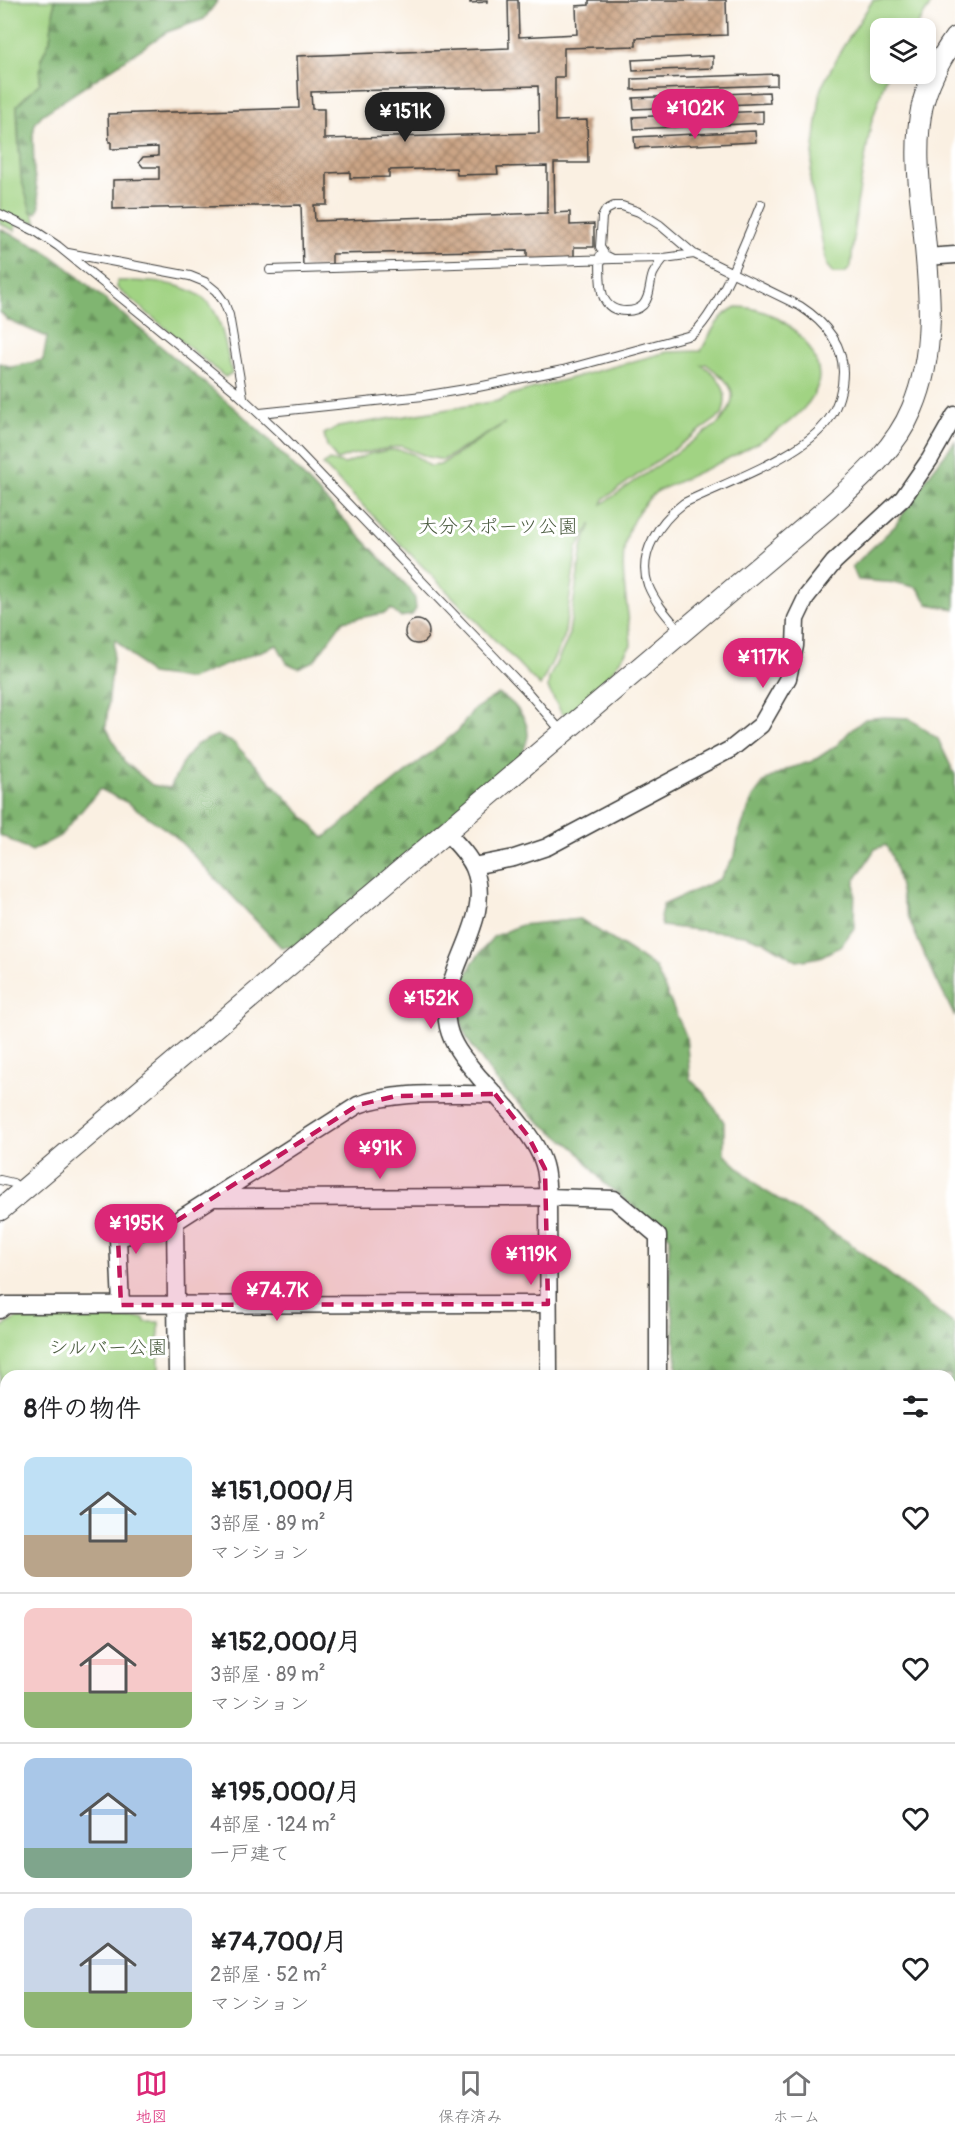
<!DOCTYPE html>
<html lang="ja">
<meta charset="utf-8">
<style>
body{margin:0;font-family:Pangolin,"Klee One",sans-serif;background:#f2f2f2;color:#202124;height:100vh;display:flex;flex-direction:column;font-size:22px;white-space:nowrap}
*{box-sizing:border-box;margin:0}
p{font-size:20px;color:#757577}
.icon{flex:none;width:33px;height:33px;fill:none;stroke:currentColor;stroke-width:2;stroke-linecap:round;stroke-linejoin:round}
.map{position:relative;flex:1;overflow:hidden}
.side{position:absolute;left:0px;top:1370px;width:956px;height:686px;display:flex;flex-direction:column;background:#fff;border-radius:18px 18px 0 0;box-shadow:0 3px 9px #0003}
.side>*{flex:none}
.tools{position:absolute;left:870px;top:18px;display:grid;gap:12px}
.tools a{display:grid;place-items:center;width:66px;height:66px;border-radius:12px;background:#fff;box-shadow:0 3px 9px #0003;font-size:30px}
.price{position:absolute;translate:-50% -51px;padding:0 14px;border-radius:21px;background:#db2777;color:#fff;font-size:20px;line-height:39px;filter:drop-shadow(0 2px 3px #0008)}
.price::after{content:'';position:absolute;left:50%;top:36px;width:18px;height:14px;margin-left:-9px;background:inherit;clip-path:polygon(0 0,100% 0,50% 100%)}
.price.on{background:#222;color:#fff}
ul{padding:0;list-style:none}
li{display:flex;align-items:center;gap:18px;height:150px;padding:0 24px}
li+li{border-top:2px solid #e0e0e0}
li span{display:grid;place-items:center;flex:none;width:168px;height:120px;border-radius:12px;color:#555}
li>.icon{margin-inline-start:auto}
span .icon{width:72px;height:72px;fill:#fffc;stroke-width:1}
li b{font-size:26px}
h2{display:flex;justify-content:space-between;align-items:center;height:72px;padding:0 24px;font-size:26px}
.tabs{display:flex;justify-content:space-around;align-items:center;height:84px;border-top:2px solid #e0e0e0;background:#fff;font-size:16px;color:#757577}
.tabs a{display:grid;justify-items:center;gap:3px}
.tabs .on{color:#db2777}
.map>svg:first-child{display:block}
.green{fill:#a1d383;stroke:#5e7850;stroke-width:1.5;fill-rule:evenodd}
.forest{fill:url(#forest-firs);stroke:#4e6846;stroke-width:1.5}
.building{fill:url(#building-cross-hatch);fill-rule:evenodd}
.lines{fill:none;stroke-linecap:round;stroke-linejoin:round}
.service-casing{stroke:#3d3c3a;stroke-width:10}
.minor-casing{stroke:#3d3c3a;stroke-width:19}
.tertiary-casing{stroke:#3d3c3a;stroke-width:23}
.service{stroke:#fff;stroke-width:8}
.minor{stroke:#fff;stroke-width:16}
.tertiary{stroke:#fff;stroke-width:21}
.marked{fill:#c2185b;fill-opacity:0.2;stroke:#c2185b;stroke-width:4.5;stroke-dasharray:12 8;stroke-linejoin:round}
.labels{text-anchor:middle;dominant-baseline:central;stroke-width:6;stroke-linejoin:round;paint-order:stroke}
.park-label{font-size:20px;fill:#4b5c40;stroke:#fff}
</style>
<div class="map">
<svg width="955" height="2054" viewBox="0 0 955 2054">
<defs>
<pattern id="forest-firs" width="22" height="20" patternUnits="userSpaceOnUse" patternTransform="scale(1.5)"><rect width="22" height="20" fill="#80b571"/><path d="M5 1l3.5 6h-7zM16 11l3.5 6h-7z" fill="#68925c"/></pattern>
<pattern id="building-cross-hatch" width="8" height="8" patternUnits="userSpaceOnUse" patternTransform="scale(1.5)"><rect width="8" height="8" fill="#cba485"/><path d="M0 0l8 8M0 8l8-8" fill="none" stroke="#a4856c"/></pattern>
</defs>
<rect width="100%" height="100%" fill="#fff"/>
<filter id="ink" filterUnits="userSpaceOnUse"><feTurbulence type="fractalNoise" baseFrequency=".0167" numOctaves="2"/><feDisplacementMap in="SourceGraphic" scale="12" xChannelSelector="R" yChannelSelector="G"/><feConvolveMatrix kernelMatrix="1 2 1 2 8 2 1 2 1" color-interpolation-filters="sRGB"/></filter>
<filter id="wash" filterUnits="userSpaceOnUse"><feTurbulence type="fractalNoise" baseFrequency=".008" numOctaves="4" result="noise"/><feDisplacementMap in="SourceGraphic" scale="24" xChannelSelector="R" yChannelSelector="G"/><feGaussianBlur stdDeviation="1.35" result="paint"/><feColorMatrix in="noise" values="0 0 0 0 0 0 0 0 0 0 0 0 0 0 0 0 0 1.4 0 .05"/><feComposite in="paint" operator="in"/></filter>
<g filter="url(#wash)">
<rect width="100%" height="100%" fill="#faf0e2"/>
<!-- green -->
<path class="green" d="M 0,0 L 55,0 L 50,40 L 41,59 L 40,83 L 17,105 C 18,146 19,185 37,223 L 17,217 L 15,231 L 0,224 Z
M 873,0 L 934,0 L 915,28 L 880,28 L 880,74 L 887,74 L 871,124 L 857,204 L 851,267 L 845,273 L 833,273 L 827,266 L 810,180 L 821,88 L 843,47 Z
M 117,281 C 151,281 204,280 218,319 C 225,335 227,355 232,373 L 225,377 L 117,288 Z
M 736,307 C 762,307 787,320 804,340 C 814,353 824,373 816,390 C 797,435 699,471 656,492 C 605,537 628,587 631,645 L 608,677 L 570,714 L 562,714 L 548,688 L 549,678 L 568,639 L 582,547 L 591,524 L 577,548 L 564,638 L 540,686 L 323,465 L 329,460 L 345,464 L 369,454 L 389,450 L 401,450 L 413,454 L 430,466 L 440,465 L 505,423 L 443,460 L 428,457 L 401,446 L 351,455 L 337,460 L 327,446 L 324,434 L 338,427 L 498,401 L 513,394 L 667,352 L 701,351 C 710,334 718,315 736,307 ZM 706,364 C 731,383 744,395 719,423 L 602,504 L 604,499 L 722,415 C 730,393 722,378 702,365 Z
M 17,1318 L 144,1318 L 145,1322 L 159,1322 L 159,1375 L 6,1376 L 6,1403 L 0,1403 L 0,1328 Z"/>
<!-- forest -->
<path class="forest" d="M 55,0 L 218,0 L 204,19 L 167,32 L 42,115 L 35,123 L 33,135 L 34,173 L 40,206 L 37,213 L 31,212 L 21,178 L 17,105 L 40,83 L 41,59 L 50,40 Z
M 0,229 L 42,249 L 64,265 L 239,412 L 265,436 L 409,588 L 415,599 L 416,609 L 412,615 L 400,617 L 391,609 L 385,613 L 343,621 L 314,661 L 298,668 L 287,663 L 277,645 L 190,679 L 150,674 L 115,639 L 106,727 L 124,761 L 152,785 L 170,788 L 184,760 L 197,744 L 217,735 L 234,743 L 324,838 L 459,730 L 473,710 L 498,694 C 512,699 529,719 528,736 C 527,742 524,749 522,755 L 298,947 L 281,947 L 175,836 L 128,803 L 100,789 L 60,836 L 32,851 L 0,835 L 0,363 L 12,367 L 43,360 L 47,337 L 8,320 L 0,312 Z
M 955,441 L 955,609 L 928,604 L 918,588 L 898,583 L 858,580 L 852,567 L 895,526 L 926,479 Z
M 883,717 L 909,718 L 938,739 L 955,775 L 955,1017 C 937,981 918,945 905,907 C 898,884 898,866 886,845 L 875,849 L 855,880 L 854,928 L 841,946 L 820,957 L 797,961 L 767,943 L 745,935 L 662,926 L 660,917 L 663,905 L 720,879 L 735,855 L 739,833 L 753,797 L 766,780 L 787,769 L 813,761 L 836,746 L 850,731 L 865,719 Z
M 580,919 L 655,967 L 686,1036 L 690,1079 L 705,1094 L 724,1122 L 724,1154 L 762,1189 L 848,1242 L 955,1325 L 955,1410 L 950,1437 L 950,1376 L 678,1375 L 668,1261 L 670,1237 L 603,1182 L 576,1149 L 538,1121 L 500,1086 L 467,1039 L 459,1015 L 458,993 L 473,962 L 493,937 L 521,925 Z"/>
<g id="blocks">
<!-- building -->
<path class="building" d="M 470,0 L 487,0 L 487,2 L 470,3 Z
M 508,0 L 518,0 L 519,37 L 577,34 L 576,6 L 589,5 L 589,0 L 726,0 L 727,35 L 636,38 L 636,46 L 564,48 L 564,77 L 555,77 L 555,121 L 587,120 L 588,163 L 554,163 L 555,213 L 570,212 L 570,225 L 594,224 L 594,247 L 574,247 L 574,261 L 527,262 L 527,250 L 332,254 L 332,268 L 303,268 L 301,205 L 113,209 L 113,180 L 159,179 L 159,167 L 143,167 L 139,162 L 143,157 L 158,156 L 158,147 L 111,149 L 111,142 L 109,142 L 108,114 L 299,108 L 297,56 L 509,48 ZM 538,86 L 539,133 L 324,139 L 324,109 L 312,109 L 311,92 ZM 547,166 L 547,213 L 315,221 L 314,205 L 327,205 L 327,173 L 350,172 L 350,178 L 389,177 L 389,170 L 456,168 L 457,175 L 498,174 L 497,167 Z
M 713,56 L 713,68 L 633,71 L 632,60 Z
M 777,74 L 777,85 L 632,90 L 632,79 Z
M 769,92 L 770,103 L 634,109 L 633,98 Z
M 763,111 L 763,123 L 634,129 L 633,117 Z
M 755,131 L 756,142 L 635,148 L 634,137 Z
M405 632a12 12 0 1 1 24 0a12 12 0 1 1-24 0Z"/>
</g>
</g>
<g filter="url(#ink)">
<use href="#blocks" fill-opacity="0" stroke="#3d3c3a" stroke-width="1.5"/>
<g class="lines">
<!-- service casing -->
<g class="service-casing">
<path id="service" d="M 0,214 L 37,232 L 58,246 L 235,391 L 283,436 L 525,689 L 562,732
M 68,253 L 190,276 L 205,282 L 216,291 L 224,302 L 229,315 L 243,397
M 600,256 C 601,277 595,311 626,311 C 632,311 639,309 643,305 C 651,296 649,284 653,274 C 656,268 660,263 664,258
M 270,270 L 613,259
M 260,413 L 423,396 L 478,387 L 563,370 L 691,335 C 717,317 748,235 761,204
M 681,632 C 669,618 655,603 648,585 C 637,554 660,521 684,503 C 724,483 804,456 829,419 C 838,406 843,388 843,372 C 843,343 823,321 800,306 L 694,254 L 660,225 L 639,212 L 622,206 L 614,206 L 606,210 L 602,217 L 600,247 L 605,255 L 613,259 L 664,258 L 694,254
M 0,1180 L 13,1183 L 22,1191"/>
</g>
<!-- minor casing -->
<g class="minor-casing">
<path id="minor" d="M 926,257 L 955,255
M 446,832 C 456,843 468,854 474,868 C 496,922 436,973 448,1027 C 453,1048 466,1061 479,1077 C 500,1100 539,1139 545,1169 C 547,1178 547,1188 548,1197 L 549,1376
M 473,866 L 514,858 L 547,847 L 731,749 L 761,725 L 788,678 L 795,646 L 796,619 L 807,596 L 834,562 L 903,498 L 930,459 L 955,415
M 213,1198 L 548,1197 L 614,1199 L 658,1236 L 658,1376
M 175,1222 L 177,1376
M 121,1305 L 118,1238 L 175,1222 L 358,1105 C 398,1090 452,1095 495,1094
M 0,1310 L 6,1305 L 548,1304
M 0,1410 L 6,1410
M 0,1514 L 6,1514
M 0,1614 L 6,1614
M 0,1716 L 6,1716
M 0,1935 L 6,1935
M 0,2035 L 6,2035
M 950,2037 L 955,2044
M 180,2049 L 180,2054
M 652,2049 L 652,2054"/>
</g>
<!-- tertiary casing -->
<g class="tertiary-casing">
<path id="tertiary" d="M 0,1210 L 827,509 C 859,480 895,450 912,409 C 939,347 928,276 922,211 C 918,177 915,141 922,107 C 928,81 940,59 955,38
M 0,1825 L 6,1825
M 553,2049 L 553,2054"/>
</g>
<!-- service -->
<use href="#service" class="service"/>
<!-- minor -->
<use href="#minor" class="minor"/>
<!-- tertiary -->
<use href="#tertiary" class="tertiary"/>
</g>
</g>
<!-- marked area -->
<path class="marked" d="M 495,1094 L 528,1136 L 545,1169 L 548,1304 L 121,1305 L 118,1238 L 175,1222 L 358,1105 L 396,1096 Z"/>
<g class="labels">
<!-- park labels -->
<g class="park-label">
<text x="498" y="526">大分スポーツ公園</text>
<text x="108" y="1347">シルバー公園</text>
</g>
</g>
</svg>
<div class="tools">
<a><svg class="icon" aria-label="layers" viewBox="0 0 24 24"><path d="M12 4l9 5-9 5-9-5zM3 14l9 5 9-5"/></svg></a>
</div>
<b class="price" style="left:695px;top:140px">¥102K</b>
<b class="price on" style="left:405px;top:143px">¥151K</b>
<b class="price" style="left:763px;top:689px">¥117K</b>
<b class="price" style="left:431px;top:1030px">¥152K</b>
<b class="price" style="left:380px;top:1180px">¥91K</b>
<b class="price" style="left:136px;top:1255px">¥195K</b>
<b class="price" style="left:531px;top:1286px">¥119K</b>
<b class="price" style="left:277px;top:1322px">¥74.7K</b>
<section class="side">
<h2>8件の物件<svg class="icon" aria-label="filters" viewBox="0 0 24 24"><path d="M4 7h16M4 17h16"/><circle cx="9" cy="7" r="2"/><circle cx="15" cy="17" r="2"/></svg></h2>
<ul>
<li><span style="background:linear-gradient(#bfe0f5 65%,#b9a48a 0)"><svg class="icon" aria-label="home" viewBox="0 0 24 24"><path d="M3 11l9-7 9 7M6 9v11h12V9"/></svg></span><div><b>¥151,000/月</b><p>3部屋 · 89 m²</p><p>マンション</p></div><svg class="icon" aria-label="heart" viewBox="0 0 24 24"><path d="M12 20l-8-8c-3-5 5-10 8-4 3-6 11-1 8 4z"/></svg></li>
<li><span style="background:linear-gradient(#f6c9c9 70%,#8fb573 0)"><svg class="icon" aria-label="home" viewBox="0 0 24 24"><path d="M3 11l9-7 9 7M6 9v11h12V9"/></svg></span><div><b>¥152,000/月</b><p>3部屋 · 89 m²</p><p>マンション</p></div><svg class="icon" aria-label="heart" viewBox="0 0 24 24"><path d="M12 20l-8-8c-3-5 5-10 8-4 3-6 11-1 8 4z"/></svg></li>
<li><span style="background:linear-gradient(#a9c7e8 75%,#7fa58c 0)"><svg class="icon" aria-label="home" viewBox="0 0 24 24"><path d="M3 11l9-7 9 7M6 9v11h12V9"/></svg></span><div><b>¥195,000/月</b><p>4部屋 · 124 m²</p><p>一戸建て</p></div><svg class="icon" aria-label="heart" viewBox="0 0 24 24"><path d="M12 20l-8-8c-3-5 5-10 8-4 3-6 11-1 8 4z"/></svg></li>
<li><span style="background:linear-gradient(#c9d6e8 70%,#8fb573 0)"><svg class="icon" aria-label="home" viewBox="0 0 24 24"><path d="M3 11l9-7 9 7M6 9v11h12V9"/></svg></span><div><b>¥74,700/月</b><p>2部屋 · 52 m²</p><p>マンション</p></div><svg class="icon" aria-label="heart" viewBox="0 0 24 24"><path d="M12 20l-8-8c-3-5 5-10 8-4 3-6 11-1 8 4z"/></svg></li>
</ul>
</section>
</div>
<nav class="tabs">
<a class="on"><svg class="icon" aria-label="map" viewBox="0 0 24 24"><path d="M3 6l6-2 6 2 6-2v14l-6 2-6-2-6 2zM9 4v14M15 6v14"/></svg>地図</a>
<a><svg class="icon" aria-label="saved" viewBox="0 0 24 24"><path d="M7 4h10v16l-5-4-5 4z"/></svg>保存済み</a>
<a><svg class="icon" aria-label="home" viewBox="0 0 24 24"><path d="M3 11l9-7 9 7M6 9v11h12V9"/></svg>ホーム</a>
</nav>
